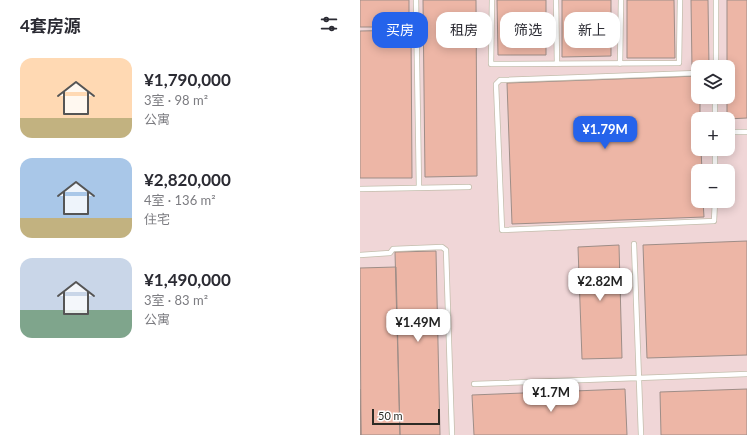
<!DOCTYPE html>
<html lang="zh">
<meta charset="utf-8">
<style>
body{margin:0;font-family:Lato,"Noto Sans SC",sans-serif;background:#f2f2f3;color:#2b2b33;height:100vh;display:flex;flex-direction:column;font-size:15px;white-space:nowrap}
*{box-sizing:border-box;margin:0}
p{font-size:13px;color:#7c7c81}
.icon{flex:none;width:22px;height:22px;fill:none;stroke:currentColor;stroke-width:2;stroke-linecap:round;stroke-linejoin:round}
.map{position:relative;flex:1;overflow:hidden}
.sheet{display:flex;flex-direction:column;background:#fff;width:360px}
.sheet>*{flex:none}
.banner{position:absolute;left:12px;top:12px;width:315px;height:36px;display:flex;gap:8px}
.buttons{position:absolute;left:331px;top:60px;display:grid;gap:8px}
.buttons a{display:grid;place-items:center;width:44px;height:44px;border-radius:8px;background:#fff;box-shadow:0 2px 10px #0003;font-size:20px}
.scale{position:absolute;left:12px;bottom:10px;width:68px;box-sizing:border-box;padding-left:4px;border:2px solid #2d2b25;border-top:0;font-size:11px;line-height:14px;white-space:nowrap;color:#2d2b25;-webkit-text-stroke:3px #fff;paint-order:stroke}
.price{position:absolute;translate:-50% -34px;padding:0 9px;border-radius:8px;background:#fff;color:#222;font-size:13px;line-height:26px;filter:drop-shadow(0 1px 2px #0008)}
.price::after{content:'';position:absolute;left:50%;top:24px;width:12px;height:9px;margin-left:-6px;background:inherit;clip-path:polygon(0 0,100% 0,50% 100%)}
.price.selected{background:#2563eb;color:#fff}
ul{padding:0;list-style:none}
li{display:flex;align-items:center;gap:12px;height:100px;padding:0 20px}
li span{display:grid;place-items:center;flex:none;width:112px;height:80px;border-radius:12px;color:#555}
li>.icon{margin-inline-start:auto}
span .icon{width:48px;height:48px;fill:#fffc;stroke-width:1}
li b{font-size:17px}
h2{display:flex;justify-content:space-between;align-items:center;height:48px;padding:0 20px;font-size:17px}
.pill{padding:0 14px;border-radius:12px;background:#fff;box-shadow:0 2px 10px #0003;font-size:14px;line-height:36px}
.pill.selected{background:#2563eb;color:#fff}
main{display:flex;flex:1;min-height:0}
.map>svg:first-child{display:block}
.industrial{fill:#f0d6d7;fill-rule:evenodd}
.building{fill:#edb6a6;stroke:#9e8d87}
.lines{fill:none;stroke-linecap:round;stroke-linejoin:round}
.service-casing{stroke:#c3bead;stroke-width:6}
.service{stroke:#fff;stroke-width:4.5}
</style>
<main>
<section class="sheet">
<h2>4套房源<svg class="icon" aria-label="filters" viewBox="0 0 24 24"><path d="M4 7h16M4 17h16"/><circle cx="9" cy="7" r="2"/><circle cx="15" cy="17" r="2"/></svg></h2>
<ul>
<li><span style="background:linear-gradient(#ffd9b3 75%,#c2b280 0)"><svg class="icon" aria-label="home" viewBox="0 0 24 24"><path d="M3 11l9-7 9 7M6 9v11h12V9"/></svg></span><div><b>¥1,790,000</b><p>3室 · 98 m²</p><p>公寓</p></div></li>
<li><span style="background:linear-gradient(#a9c7e8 75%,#c2b280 0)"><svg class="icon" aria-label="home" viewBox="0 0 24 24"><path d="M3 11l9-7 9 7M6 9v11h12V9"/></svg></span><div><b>¥2,820,000</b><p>4室 · 136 m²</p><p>住宅</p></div></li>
<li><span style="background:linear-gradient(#c9d6e8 65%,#7fa58c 0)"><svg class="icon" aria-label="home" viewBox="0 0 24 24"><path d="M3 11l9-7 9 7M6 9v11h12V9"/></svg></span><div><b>¥1,490,000</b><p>3室 · 83 m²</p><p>公寓</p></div></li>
</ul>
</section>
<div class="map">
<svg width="387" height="435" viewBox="0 0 387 435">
<rect width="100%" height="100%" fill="#ece7d6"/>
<!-- industrial -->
<path class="industrial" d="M 0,0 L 387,0 L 387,435 L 0,435 ZM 338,67 L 368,67 L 368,97 L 338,97 ZM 338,119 L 368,119 L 368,149 L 338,149 ZM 338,171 L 368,171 L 368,201 L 338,201 Z"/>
<!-- building -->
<path class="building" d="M 0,0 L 49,0 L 49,27 L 0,27 Z
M 63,0 L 116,0 L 117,176 L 65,177 Z
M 137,0 L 186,0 L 186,55 L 138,55 Z
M 202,0 L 251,0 L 251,56 L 202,57 Z
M 267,0 L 314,0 L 315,58 L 267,58 Z
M 331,0 L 348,0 L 349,67 L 338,67 L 338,69 L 332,69 Z
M 367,0 L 387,0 L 387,118 L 367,119 Z
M 51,30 L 52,178 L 0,178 L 0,31 Z
M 338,76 L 338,97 L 340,97 L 340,119 L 338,119 L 338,149 L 341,149 L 342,171 L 338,171 L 338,201 L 343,201 L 344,217 L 152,224 L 147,83 Z
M 387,241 L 387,355 L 287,358 L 283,245 Z
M 259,245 L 262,358 L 222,359 L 218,247 Z
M 76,251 L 80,435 L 40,435 L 35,252 Z
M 36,267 L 40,435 L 1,435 L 0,268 Z
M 0,389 L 1,435 L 0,435 Z
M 265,389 L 267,435 L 114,435 L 112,395 Z
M 387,389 L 387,435 L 301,435 L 300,392 Z"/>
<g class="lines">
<!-- service casing -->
<g class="service-casing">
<path id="service" d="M 56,0 L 59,188
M 132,0 L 131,64 L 319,63 L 320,0
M 196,0 L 197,64
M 260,64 L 261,0
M 356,67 L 356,0
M 338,73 L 140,80 L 136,84 L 142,230 L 354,221 L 355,201
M 355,119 L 355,97
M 368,132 L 387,132
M 355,171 L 355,149
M 0,189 L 109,187
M 274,244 L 281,435
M 0,255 L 30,253 L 33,249 L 82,247 L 86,250 L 92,435
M 114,384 L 387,374"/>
</g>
<!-- service -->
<use href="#service" class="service"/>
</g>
</svg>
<div class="buttons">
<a><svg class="icon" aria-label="layers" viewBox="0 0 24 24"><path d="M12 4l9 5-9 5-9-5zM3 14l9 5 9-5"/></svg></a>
<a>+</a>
<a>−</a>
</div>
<div class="scale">50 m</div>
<b class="price selected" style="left:245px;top:150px">¥1.79M</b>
<b class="price" style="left:240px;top:302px">¥2.82M</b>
<b class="price" style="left:58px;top:343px">¥1.49M</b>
<b class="price" style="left:191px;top:413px">¥1.7M</b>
<div class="banner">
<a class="pill selected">买房</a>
<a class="pill">租房</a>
<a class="pill">筛选</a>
<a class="pill">新上</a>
</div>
</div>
</main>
